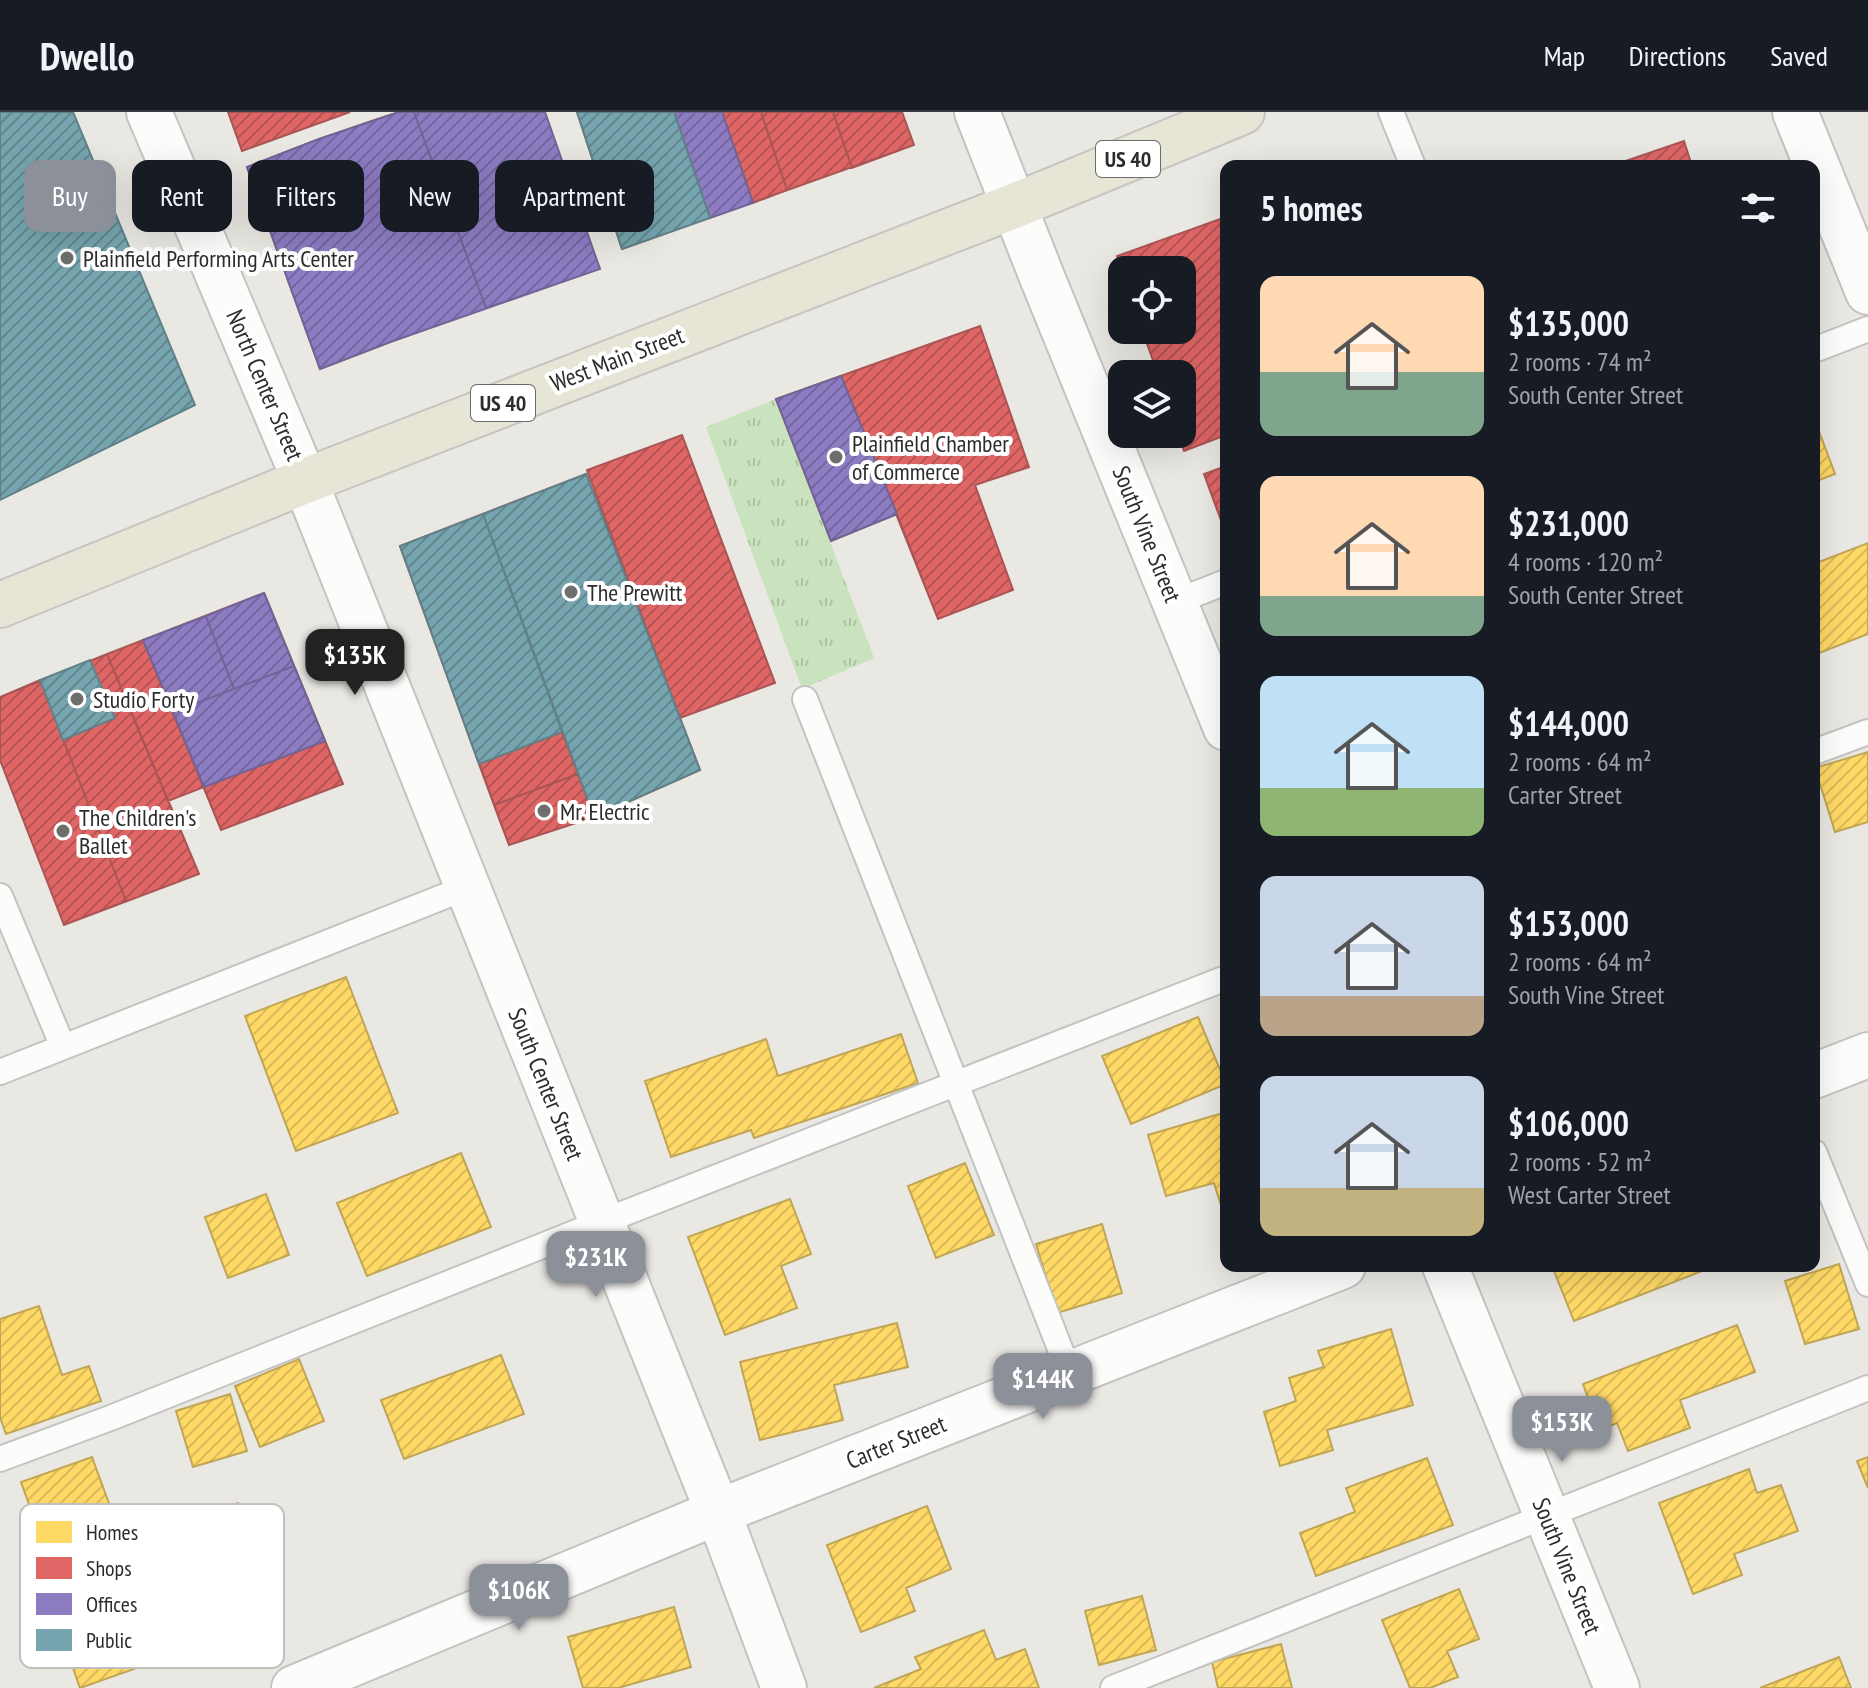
<!DOCTYPE html>
<meta charset="utf-8">
<style>
body{margin:0;font-family:"PT Sans Narrow",sans-serif;background:#242831;color:#f1f3f6;height:100vh;display:flex;flex-direction:column;font-size:30px;white-space:nowrap}
*{box-sizing:border-box;margin:0}
p{font-size:26px;color:#9ea1a6}
.icon{flex:none;width:44px;height:44px;fill:none;stroke:currentColor;stroke-width:2;stroke-linecap:round;stroke-linejoin:round}
.map{position:relative;flex:1;overflow:hidden}
.panel{position:absolute;left:1220px;top:48px;width:600px;height:1112px;display:flex;flex-direction:column;background:#171b24;border-radius:16px;box-shadow:0 8px 32px #0002}
.panel>*{flex:none}
.banner{position:absolute;left:24px;top:48px;width:760px;height:72px;display:flex;gap:16px}
.buttons{position:absolute;left:1108px;top:144px;display:grid;gap:16px}
.buttons a{display:grid;place-items:center;width:88px;height:88px;border-radius:16px;background:#171b24;box-shadow:0 8px 32px #0002;font-size:40px}
.price{position:absolute;translate:-50% -68px;padding:0 18px;border-radius:16px;background:#8c9099;color:#fff;font-size:26px;line-height:52px;filter:drop-shadow(0 2px 4px #0008)}
.price::after{content:'';position:absolute;left:50%;top:48px;width:24px;height:18px;margin-left:-12px;background:inherit;clip-path:polygon(0 0,100% 0,50% 100%)}
.price.on{background:#222;color:#fff}
ul{padding:0;list-style:none}
li{display:flex;align-items:center;gap:24px;height:200px;padding:0 40px}
li span{display:grid;place-items:center;flex:none;width:224px;height:160px;border-radius:16px;color:#555}
li>.icon{margin-inline-start:auto}
span .icon{width:96px;height:96px;fill:#fffc;stroke-width:1}
li b{font-size:34px}
h2{display:flex;justify-content:space-between;align-items:center;height:96px;padding:0 40px;font-size:34px}
.chip{padding:0 28px;border-radius:16px;background:#171b24;box-shadow:0 8px 32px #0002;font-size:28px;line-height:72px}
.chip.on{background:#8c9099;color:#fff}
header{display:flex;align-items:center;gap:48px;box-sizing:border-box;height:112px;padding:0 40px;background:#171b24;border-bottom:2px solid #363941}
header strong{font-size:38px}
nav{display:flex;gap:44px;margin-inline-start:auto;font-size:28px}
.map>svg:first-child{display:block}
.grass{fill:url(#grass-tufts)}
.homes{fill:url(#homes-hatch);stroke:#c0a555;stroke-width:2}
.shops{fill:url(#shops-hatch);stroke:#a55;stroke-width:2}
.offices{fill:url(#offices-hatch);stroke:#716496;stroke-width:2}
.public{fill:url(#public-hatch);stroke:#608188;stroke-width:2}
.lines{fill:none;stroke-linecap:round;stroke-linejoin:round}
.lane-casing{stroke:#c4c3c3;stroke-width:28}
.street-casing{stroke:#c4c3c3;stroke-width:48}
.secondary-casing{stroke:#c4c3c3;stroke-width:48}
.primary-casing{stroke:#c6c5c2;stroke-width:48}
.lane{stroke:#fcfcfb;stroke-width:24}
.street{stroke:#fcfcfb;stroke-width:44}
.secondary{stroke:#fcfcfb;stroke-width:44}
.primary{stroke:#e6e5d6;stroke-width:44}
.poi-dot{fill:#6e6e6c;stroke:#fff;stroke-width:3}
.labels{text-anchor:middle;dominant-baseline:central;stroke-width:8;stroke-linejoin:round;paint-order:stroke}
.shield{fill:#fff;stroke:#6b6b6b;stroke-width:2}
.shield-label{font-size:22px;font-weight:bold;fill:#2c2c2c}
.poi-label{font-size:24px;fill:#2c2c2c;stroke:#fff;text-anchor:start}
.street-label{font-size:24px;fill:#2c2c2c;stroke:#fff}
.key{fill:#fff;stroke:#c0c0c0;stroke-width:2}
.key-label{font-size:22px;fill:#2c2c2c}
</style>
<header>
<strong>Dwello</strong>
<nav><a>Map</a><a>Directions</a><a>Saved</a></nav>
</header>
<div class="map">
<svg width="1868" height="1576" viewBox="0 0 1868 1576">
<defs>
<pattern id="grass-tufts" width="24" height="20" patternUnits="userSpaceOnUse" patternTransform="scale(2)"><rect width="24" height="20" fill="#c8e3be"/><path d="M3 7l-1-3M5 7V3M7 7l1-3M15 17l-1-3M17 17v-4M19 17l1-3" fill="none" stroke="#acc3a3"/></pattern>
<pattern id="homes-hatch" width="6" height="6" patternUnits="userSpaceOnUse" patternTransform="scale(2)"><rect width="6" height="6" fill="#ffd966"/><path d="M-1 1l2-2M0 6l6-6M5 7l2-2" fill="none" stroke="#dbba59"/></pattern>
<pattern id="shops-hatch" width="6" height="6" patternUnits="userSpaceOnUse" patternTransform="scale(2)"><rect width="6" height="6" fill="#e06666"/><path d="M-1 1l2-2M0 6l6-6M5 7l2-2" fill="none" stroke="#b65454"/></pattern>
<pattern id="offices-hatch" width="6" height="6" patternUnits="userSpaceOnUse" patternTransform="scale(2)"><rect width="6" height="6" fill="#8e7cc3"/><path d="M-1 1l2-2M0 6l6-6M5 7l2-2" fill="none" stroke="#74669f"/></pattern>
<pattern id="public-hatch" width="6" height="6" patternUnits="userSpaceOnUse" patternTransform="scale(2)"><rect width="6" height="6" fill="#76a5af"/><path d="M-1 1l2-2M0 6l6-6M5 7l2-2" fill="none" stroke="#61878f"/></pattern>
</defs>
<rect width="100%" height="100%" fill="#eae8e3"/>
<!-- grass -->
<path class="grass" d="M 776,287 L 874,546 L 802,577 L 706,315 Z"/>
<!-- homes -->
<path class="homes" d="M 1814,306 L 1835,362 L 1814,370 Z
M 1868,431 L 1868,522 L 1814,543 L 1814,452 Z
M 1868,640 L 1868,710 L 1835,720 L 1815,656 Z
M 346,865 L 398,1001 L 296,1039 L 245,904 Z
M 1198,905 L 1226,972 L 1131,1012 L 1102,944 Z
M 901,922 L 918,971 L 754,1026 L 751,1018 L 671,1045 L 645,969 L 766,927 L 778,964 Z
M 1226,1000 L 1226,1103 L 1224,1103 L 1214,1071 L 1166,1084 L 1148,1023 Z
M 461,1041 L 491,1115 L 367,1164 L 337,1091 Z
M 965,1051 L 994,1123 L 936,1146 L 908,1074 Z
M 266,1082 L 289,1143 L 228,1166 L 205,1105 Z
M 790,1087 L 811,1142 L 781,1154 L 797,1196 L 725,1223 L 688,1125 Z
M 1102,1112 L 1122,1181 L 1057,1201 L 1036,1132 Z
M 1839,1152 L 1859,1217 L 1805,1232 L 1785,1169 Z
M 1552,1154 L 1715,1154 L 1574,1209 Z
M 39,1194 L 62,1263 L 89,1254 L 101,1289 L 6,1322 L 0,1305 L 0,1207 Z
M 897,1211 L 908,1255 L 834,1273 L 843,1308 L 760,1328 L 740,1250 Z
M 1737,1213 L 1755,1260 L 1680,1288 L 1690,1316 L 1628,1339 L 1617,1311 L 1600,1318 L 1583,1272 Z
M 1391,1217 L 1413,1293 L 1327,1318 L 1333,1338 L 1280,1354 L 1264,1300 L 1296,1289 L 1289,1266 L 1324,1255 L 1318,1239 Z
M 501,1243 L 524,1302 L 404,1347 L 381,1288 Z
M 299,1247 L 324,1309 L 260,1335 L 235,1274 Z
M 230,1282 L 247,1339 L 193,1355 L 176,1299 Z
M 92,1345 L 152,1509 L 124,1519 L 137,1556 L 80,1576 L 42,1468 L 86,1452 L 74,1420 L 43,1431 L 21,1370 Z
M 1868,1345 L 1868,1376 L 1857,1349 Z
M 1427,1346 L 1453,1413 L 1316,1464 L 1300,1421 L 1355,1400 L 1346,1376 Z
M 1749,1357 L 1757,1381 L 1781,1373 L 1798,1419 L 1734,1442 L 1742,1463 L 1693,1482 L 1659,1391 Z
M 238,1391 L 283,1506 L 203,1537 L 158,1422 Z
M 927,1394 L 951,1457 L 906,1476 L 915,1499 L 861,1520 L 827,1433 Z
M 1459,1477 L 1479,1527 L 1447,1539 L 1458,1565 L 1430,1576 L 1410,1576 L 1382,1508 Z
M 1142,1484 L 1156,1538 L 1099,1553 L 1085,1499 Z
M 674,1495 L 691,1555 L 618,1576 L 583,1576 L 568,1525 Z
M 984,1518 L 996,1548 L 1025,1537 L 1039,1576 L 874,1576 L 921,1557 L 915,1545 Z
M 1281,1532 L 1292,1576 L 1218,1576 L 1212,1550 Z
M 1839,1545 L 1851,1576 L 1760,1576 Z"/>
<!-- shops -->
<path class="shops" d="M 228,0 L 350,0 L 242,39 Z
M 399,0 L 414,0 L 486,196 L 435,214 L 363,12 Z
M 577,0 L 902,0 L 914,33 L 622,137 Z
M 722,0 L 761,0 L 787,78 L 753,91 Z
M 833,0 L 902,0 L 914,33 L 852,56 Z
M 363,12 L 435,214 L 393,229 L 319,27 Z
M 319,27 L 393,229 L 320,257 L 247,55 Z
M 1684,29 L 1692,54 L 1611,54 Z
M 1684,29 L 1692,54 L 1611,54 Z
M 1226,105 L 1226,323 L 1184,339 L 1178,322 L 1182,322 L 1182,262 L 1158,262 L 1142,218 L 1182,218 L 1182,158 L 1122,159 L 1117,144 Z
M 1226,105 L 1226,323 L 1184,339 L 1178,322 L 1182,322 L 1182,262 L 1158,262 L 1142,218 L 1182,218 L 1182,158 L 1122,159 L 1117,144 Z
M 980,214 L 1029,355 L 975,373 L 1013,478 L 938,507 L 897,402 L 831,429 L 776,287 Z
M 980,214 L 1029,355 L 975,373 L 1013,478 L 938,507 L 841,264 Z
M 682,323 L 775,571 L 680,606 L 587,358 Z
M 1226,354 L 1226,422 L 1204,362 Z
M 1226,354 L 1226,422 L 1204,362 Z
M 586,362 L 700,658 L 594,705 L 509,733 L 400,434 Z
M 483,402 L 540,559 L 457,591 L 400,434 Z
M 264,481 L 343,672 L 221,718 L 143,528 Z
M 143,528 L 204,675 L 168,689 L 107,542 Z
M 107,542 L 199,762 L 64,813 L 0,648 L 0,585 Z
M 294,554 L 325,629 L 204,675 L 173,600 Z
M 540,559 L 562,620 L 479,652 L 457,591 Z
M 40,568 L 126,789 L 64,813 L 0,648 L 0,585 Z
M 562,620 L 578,662 L 494,693 L 479,652 Z
M 325,629 L 343,672 L 221,718 L 204,675 Z
M 578,662 L 594,705 L 509,733 L 494,693 Z"/>
<!-- offices -->
<path class="offices" d="M 399,0 L 545,0 L 600,157 L 393,229 L 320,257 L 247,55 L 319,27 Z
M 414,0 L 545,0 L 600,157 L 486,196 Z
M 674,0 L 722,0 L 753,91 L 710,106 Z
M 841,264 L 897,402 L 831,429 L 776,287 Z
M 264,481 L 294,554 L 234,577 L 206,504 Z
M 206,504 L 234,577 L 173,600 L 143,528 Z
M 294,554 L 325,629 L 204,675 L 173,600 Z"/>
<!-- public -->
<path class="public" d="M 0,0 L 73,0 L 195,293 L 0,388 Z
M 577,0 L 674,0 L 710,106 L 622,137 Z
M 586,362 L 700,658 L 594,705 L 483,402 Z
M 483,402 L 562,620 L 479,652 L 400,434 Z
M 90,548 L 115,606 L 63,628 L 40,568 Z"/>
<g class="lines">
<!-- lane casing -->
<g class="lane-casing">
<path id="lane" d="M 1391,0 L 1413,54
M 1814,238 L 1868,217
M 1175,490 L 1226,470
M 805,587 L 1070,1262
M 1814,640 L 1868,620
M 0,784 L 63,935
M 0,960 L 468,775
M 1814,1040 L 1868,1172
M 0,1347 L 113,1305 L 602,1110 L 1226,866
M 1113,1576 L 1868,1276"/>
</g>
<!-- street casing -->
<g class="street-casing">
<path id="street" d="M 977,0 L 1042,165 L 1226,616
M 1795,0 L 1868,180
M 1814,964 L 1868,943
M 1445,1154 L 1617,1576
M 294,1576 L 718,1400 L 1343,1154"/>
</g>
<!-- secondary casing -->
<g class="secondary-casing">
<path id="secondary" d="M 149,0 L 305,369 L 718,1400 L 784,1576"/>
</g>
<!-- primary casing -->
<g class="primary-casing">
<path id="primary" d="M 0,493 L 305,369 L 1014,94 L 1242,0"/>
</g>
<!-- lane -->
<use href="#lane" class="lane"/>
<!-- street -->
<use href="#street" class="street"/>
<!-- secondary -->
<use href="#secondary" class="secondary"/>
<!-- primary -->
<use href="#primary" class="primary"/>
</g>
<!-- markers -->
<g class="poi-dot">
<circle cx="67" cy="146" r="8"/>
<circle cx="836" cy="345" r="8"/>
<circle cx="571" cy="480" r="8"/>
<circle cx="77" cy="587" r="8"/>
<circle cx="544" cy="699" r="8"/>
<circle cx="63" cy="719" r="8"/>
</g>
<g class="labels">
<!-- shield labels -->
<g class="shield">
<rect x="1096" y="29" width="64" height="36" rx="6"/>
<rect x="471" y="273" width="64" height="36" rx="6"/>
</g>
<g class="shield-label">
<text x="1128" y="47">US 40</text>
<text x="503" y="291">US 40</text>
</g>
<!-- poi labels -->
<g class="poi-label">
<text x="83" y="146">Plainfield Performing Arts Center</text>
<text x="852" y="331">Plainfield Chamber<tspan x="852" dy="28">of Commerce</tspan></text>
<text x="587" y="480">The Prewitt</text>
<text x="93" y="587">Studio Forty</text>
<text x="560" y="699">Mr. Electric</text>
<text x="79" y="705">The Children's<tspan x="79" dy="28">Ballet</tspan></text>
</g>
<!-- street labels -->
<g class="street-label">
<text transform="translate(617 247) rotate(-21)">West Main Street</text>
<text transform="translate(265 273) rotate(67)">North Center Street</text>
<text transform="translate(1147 422) rotate(68)">South Vine Street</text>
<text transform="translate(546 972) rotate(68)">South Center Street</text>
<text transform="translate(896 1330) rotate(-22)">Carter Street</text>
<text transform="translate(1567 1454) rotate(68)">South Vine Street</text>
</g>
</g>
<!-- legend -->
<rect x="20" y="1392" width="264" height="164" rx="12" class="key"/>
<rect x="36" y="1409" width="36" height="22" fill="#ffd966"/>
<rect x="36" y="1445" width="36" height="22" fill="#e06666"/>
<rect x="36" y="1481" width="36" height="22" fill="#8e7cc3"/>
<rect x="36" y="1517" width="36" height="22" fill="#76a5af"/>
<g class="key-label">
<text x="86" y="1428">Homes</text>
<text x="86" y="1464">Shops</text>
<text x="86" y="1500">Offices</text>
<text x="86" y="1536">Public</text>
</g>
</svg>
<div class="buttons">
<a><svg class="icon" aria-label="locate" viewBox="0 0 24 24"><circle cx="12" cy="12" r="6"/><path d="M12 2v4M12 18v4M2 12h4M18 12h4"/></svg></a>
<a><svg class="icon" aria-label="layers" viewBox="0 0 24 24"><path d="M12 4l9 5-9 5-9-5zM3 14l9 5 9-5"/></svg></a>
</div>
<b class="price on" style="left:355px;top:585px">$135K</b>
<b class="price" style="left:596px;top:1187px">$231K</b>
<b class="price" style="left:1043px;top:1309px">$144K</b>
<b class="price" style="left:1562px;top:1352px">$153K</b>
<b class="price" style="left:519px;top:1520px">$106K</b>
<div class="banner">
<a class="chip on">Buy</a>
<a class="chip">Rent</a>
<a class="chip">Filters</a>
<a class="chip">New</a>
<a class="chip">Apartment</a>
</div>
<section class="panel">
<h2>5 homes<svg class="icon" aria-label="filters" viewBox="0 0 24 24"><path d="M4 7h16M4 17h16"/><circle cx="9" cy="7" r="2"/><circle cx="15" cy="17" r="2"/></svg></h2>
<ul>
<li><span style="background:linear-gradient(#ffd9b3 60%,#7fa58c 0)"><svg class="icon" aria-label="home" viewBox="0 0 24 24"><path d="M3 11l9-7 9 7M6 9v11h12V9"/></svg></span><div><b>$135,000</b><p>2 rooms · 74 m²</p><p>South Center Street</p></div></li>
<li><span style="background:linear-gradient(#ffd9b3 75%,#7fa58c 0)"><svg class="icon" aria-label="home" viewBox="0 0 24 24"><path d="M3 11l9-7 9 7M6 9v11h12V9"/></svg></span><div><b>$231,000</b><p>4 rooms · 120 m²</p><p>South Center Street</p></div></li>
<li><span style="background:linear-gradient(#bfe0f5 70%,#8fb573 0)"><svg class="icon" aria-label="home" viewBox="0 0 24 24"><path d="M3 11l9-7 9 7M6 9v11h12V9"/></svg></span><div><b>$144,000</b><p>2 rooms · 64 m²</p><p>Carter Street</p></div></li>
<li><span style="background:linear-gradient(#c9d6e8 75%,#b9a48a 0)"><svg class="icon" aria-label="home" viewBox="0 0 24 24"><path d="M3 11l9-7 9 7M6 9v11h12V9"/></svg></span><div><b>$153,000</b><p>2 rooms · 64 m²</p><p>South Vine Street</p></div></li>
<li><span style="background:linear-gradient(#c9d6e8 70%,#c2b280 0)"><svg class="icon" aria-label="home" viewBox="0 0 24 24"><path d="M3 11l9-7 9 7M6 9v11h12V9"/></svg></span><div><b>$106,000</b><p>2 rooms · 52 m²</p><p>West Carter Street</p></div></li>
</ul>
</section>
</div>
